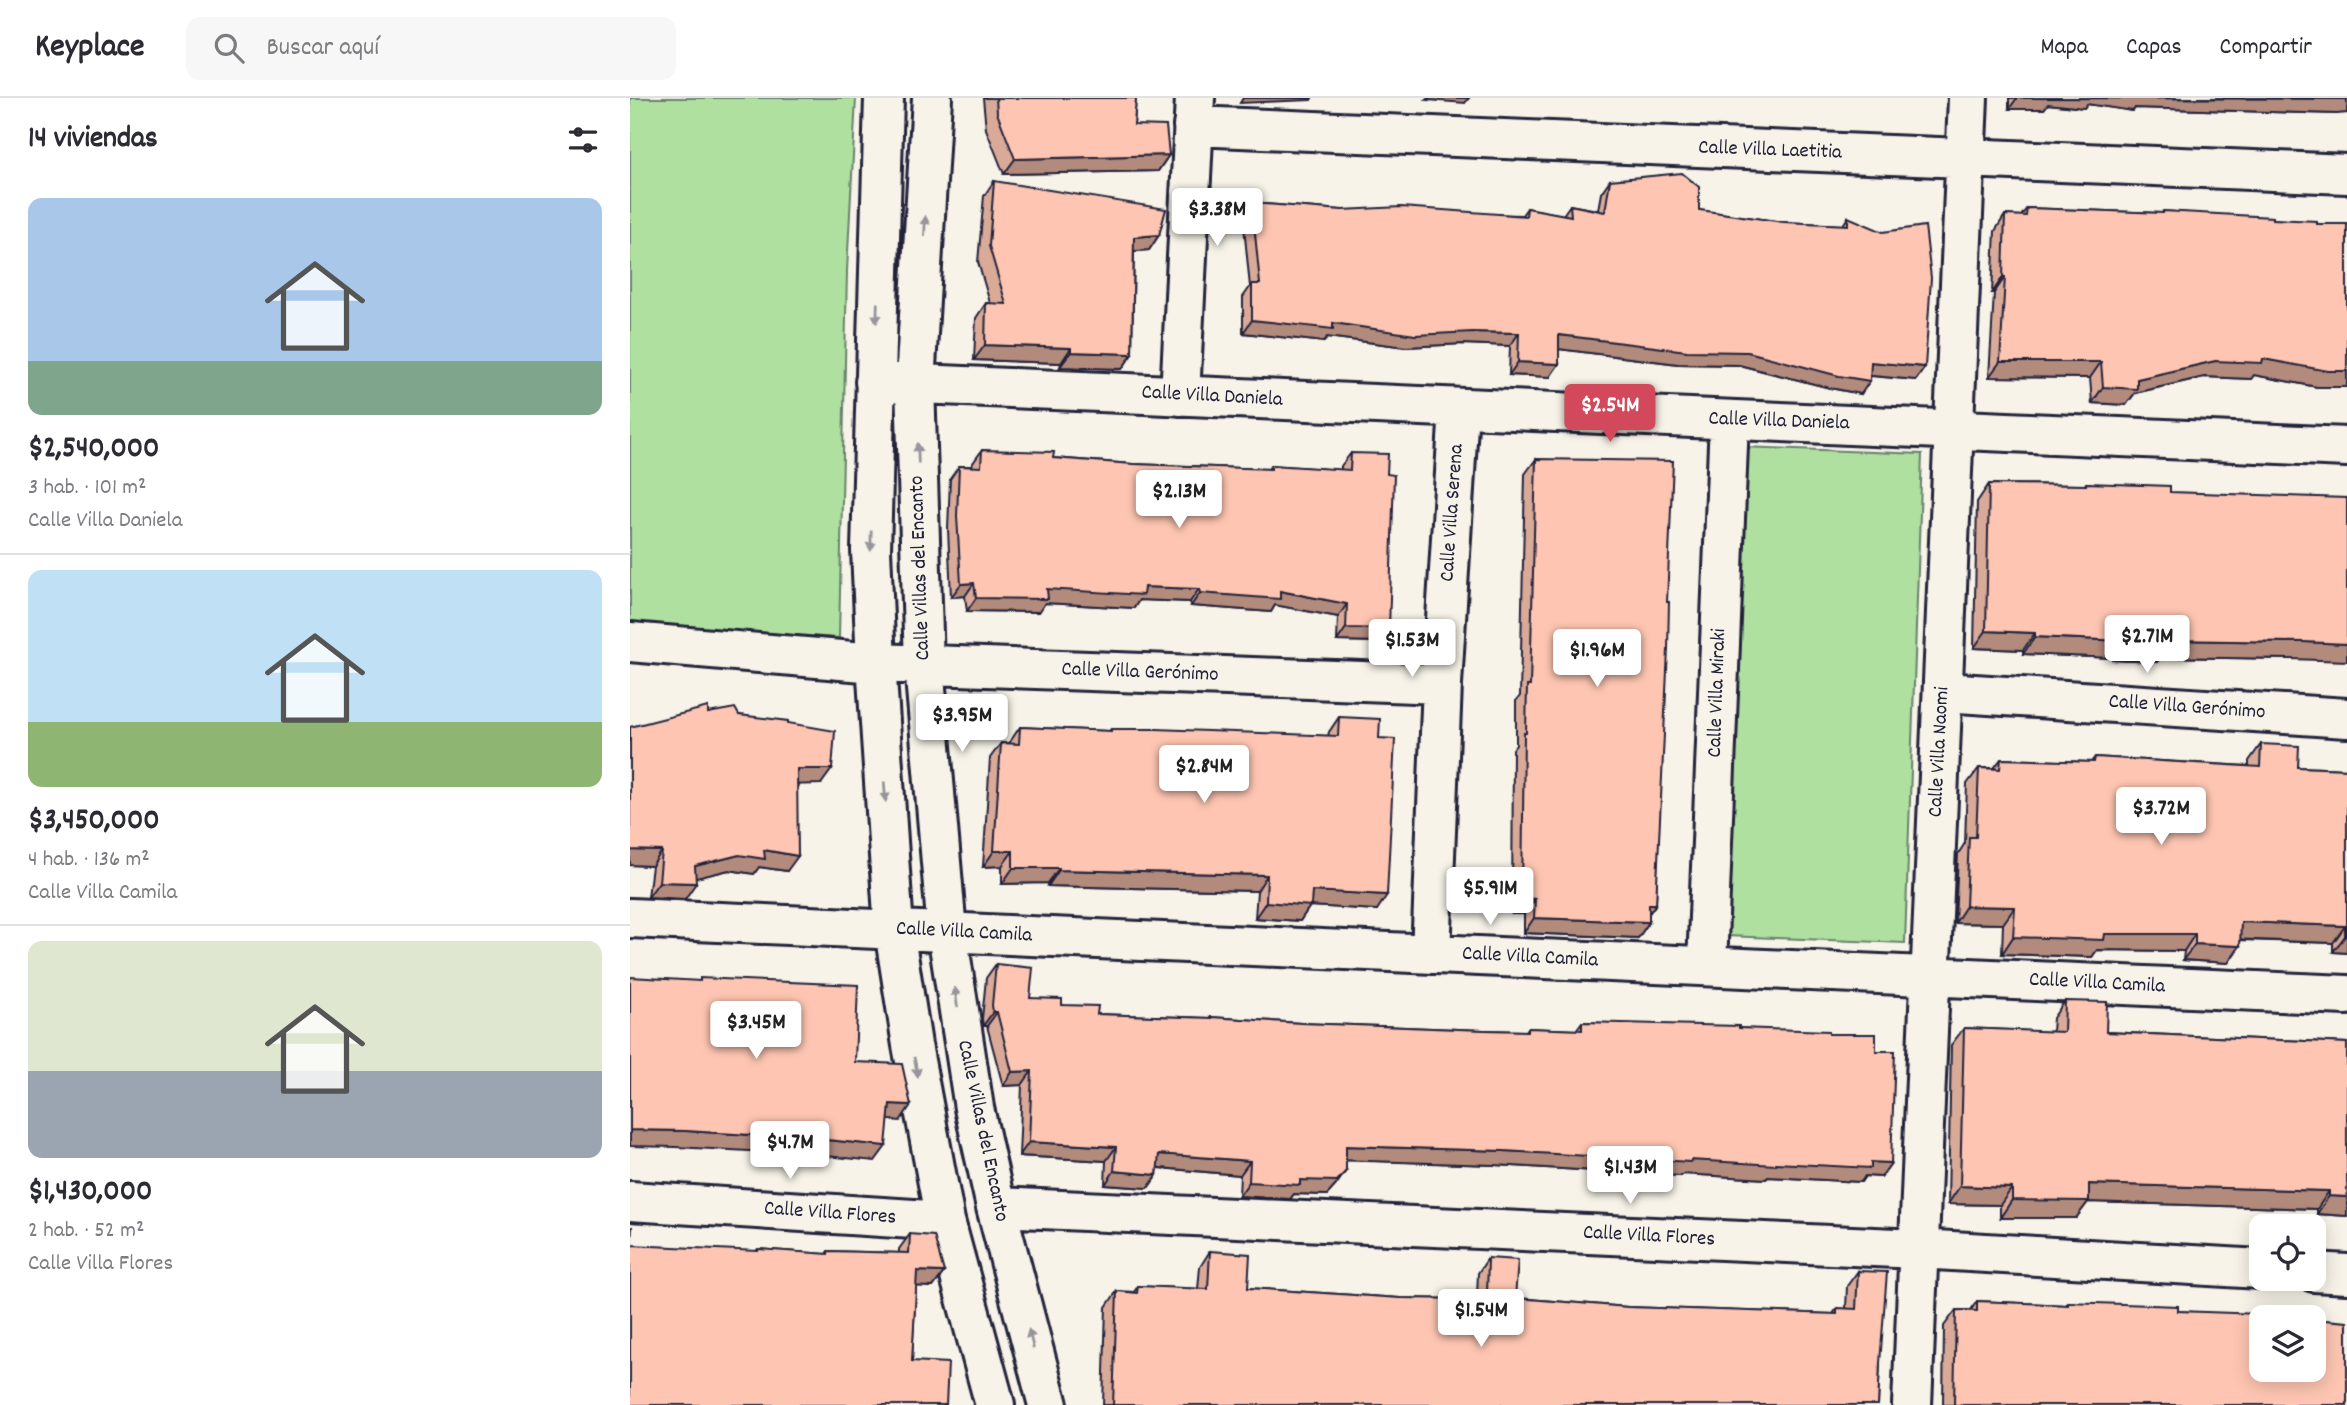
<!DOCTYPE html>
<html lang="es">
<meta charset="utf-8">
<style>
body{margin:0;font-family:Dekko,sans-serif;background:#f7f7f7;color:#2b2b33;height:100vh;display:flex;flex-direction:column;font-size:26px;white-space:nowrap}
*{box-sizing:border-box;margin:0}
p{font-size:23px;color:#7c7c81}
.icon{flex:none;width:38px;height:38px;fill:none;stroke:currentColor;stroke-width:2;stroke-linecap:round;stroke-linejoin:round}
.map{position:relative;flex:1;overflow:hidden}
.drawer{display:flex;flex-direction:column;background:#fff;width:630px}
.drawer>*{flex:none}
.fabs{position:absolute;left:1619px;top:1116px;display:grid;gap:14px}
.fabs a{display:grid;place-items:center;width:77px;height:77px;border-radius:14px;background:#fff;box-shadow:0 4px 18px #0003;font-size:35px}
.price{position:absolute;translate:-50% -60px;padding:0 16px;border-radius:7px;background:#fff;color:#222;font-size:23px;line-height:46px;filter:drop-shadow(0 2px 4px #0008)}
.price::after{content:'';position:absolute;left:50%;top:42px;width:21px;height:16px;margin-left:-10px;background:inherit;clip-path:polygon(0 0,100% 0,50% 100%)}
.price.current{background:#d1495b;color:#fff}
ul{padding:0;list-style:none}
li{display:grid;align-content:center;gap:14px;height:371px;padding:0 28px}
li+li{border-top:2px solid #e1e1e2}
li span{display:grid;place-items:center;height:217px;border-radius:14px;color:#555}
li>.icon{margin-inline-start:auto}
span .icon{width:126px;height:126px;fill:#fffc;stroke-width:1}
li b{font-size:30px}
h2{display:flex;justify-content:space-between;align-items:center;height:84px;padding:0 28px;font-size:30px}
header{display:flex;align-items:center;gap:42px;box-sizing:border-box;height:98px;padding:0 35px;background:#fff;border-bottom:2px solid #e1e1e2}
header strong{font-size:33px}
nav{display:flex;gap:38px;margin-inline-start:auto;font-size:24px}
.search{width:490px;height:63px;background:#f7f7f7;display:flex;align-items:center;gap:18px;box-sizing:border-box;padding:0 24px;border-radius:14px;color:#7c7c81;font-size:26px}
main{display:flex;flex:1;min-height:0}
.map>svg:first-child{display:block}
.green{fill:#afe0a0;stroke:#68816e;stroke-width:2}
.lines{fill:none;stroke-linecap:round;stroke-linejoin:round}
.minor-casing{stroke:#22223b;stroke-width:44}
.minor{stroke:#f7f3e8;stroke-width:38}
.wall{fill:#daaa99;stroke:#22223b;stroke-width:2}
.shaded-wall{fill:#b28b7d;stroke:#22223b;stroke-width:2}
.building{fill:#fec6b2;stroke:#22223b;stroke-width:2;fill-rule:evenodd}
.oneway{fill:#97959a}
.labels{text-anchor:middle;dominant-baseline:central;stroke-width:5;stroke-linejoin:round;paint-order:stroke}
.street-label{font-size:21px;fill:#22223b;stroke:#f7f3e8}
</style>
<header>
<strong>Keyplace</strong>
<div class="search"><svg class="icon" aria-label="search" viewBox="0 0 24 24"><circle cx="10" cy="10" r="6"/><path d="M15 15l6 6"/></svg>Buscar aquí</div>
<nav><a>Mapa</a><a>Capas</a><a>Compartir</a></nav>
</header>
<main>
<section class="drawer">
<h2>14 viviendas<svg class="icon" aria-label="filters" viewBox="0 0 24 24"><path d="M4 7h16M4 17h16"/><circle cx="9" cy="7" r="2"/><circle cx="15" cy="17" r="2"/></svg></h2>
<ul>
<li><span style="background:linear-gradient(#a9c7e8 75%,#7fa58c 0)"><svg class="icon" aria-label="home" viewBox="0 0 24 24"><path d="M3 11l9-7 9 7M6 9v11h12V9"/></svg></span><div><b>$2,540,000</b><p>3 hab. · 101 m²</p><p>Calle Villa Daniela</p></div></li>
<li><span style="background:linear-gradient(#bfe0f5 70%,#8fb573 0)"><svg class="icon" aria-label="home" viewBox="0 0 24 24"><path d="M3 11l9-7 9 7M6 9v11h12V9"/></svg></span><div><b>$3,450,000</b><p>4 hab. · 136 m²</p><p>Calle Villa Camila</p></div></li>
<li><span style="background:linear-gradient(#dfe7d0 60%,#9aa5b1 0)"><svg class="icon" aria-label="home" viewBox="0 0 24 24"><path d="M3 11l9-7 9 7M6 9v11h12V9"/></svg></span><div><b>$1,430,000</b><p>2 hab. · 52 m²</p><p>Calle Villa Flores</p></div></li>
</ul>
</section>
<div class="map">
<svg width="1717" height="1307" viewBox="0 0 1717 1307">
<rect width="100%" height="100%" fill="#f7f3e8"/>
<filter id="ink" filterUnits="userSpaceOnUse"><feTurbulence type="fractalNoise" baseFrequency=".0143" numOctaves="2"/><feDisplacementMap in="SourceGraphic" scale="14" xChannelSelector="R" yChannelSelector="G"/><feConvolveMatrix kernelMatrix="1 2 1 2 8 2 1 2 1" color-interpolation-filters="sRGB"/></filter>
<g filter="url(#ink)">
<!-- green -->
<path class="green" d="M 0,0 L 226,0 L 217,173 L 209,540 L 0,526 Z
M 1112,349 L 1292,356 L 1275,845 L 1096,838 Z"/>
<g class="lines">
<!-- minor casing -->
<g class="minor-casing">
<path id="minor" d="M 254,0 L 241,452 L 246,565 L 264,832 L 282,947 L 315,1123 L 365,1307
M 302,0 L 285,286 L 294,567 L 317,834 L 344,1010 L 366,1109 L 418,1307
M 563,28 L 1717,76
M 245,284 L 1717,349
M 550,298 L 565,0
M 0,544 L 246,565 L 812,586
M 1313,594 L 1717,620
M 0,820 L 1717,897
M 801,856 L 812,586 L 829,310
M 1077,868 L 1099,322
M 0,1103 L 315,1123
M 366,1109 L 1288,1151 L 1631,1171
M 1684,1174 L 1717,1176
M 1282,1307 L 1338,0"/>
</g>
<!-- minor -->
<use href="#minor" class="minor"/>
</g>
<!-- wall -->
<path class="wall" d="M 353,0 L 506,0 L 504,27 L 539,57 L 528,73 L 374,76 L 356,31 Z
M 1379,0 L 1717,0 L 1707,16 L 1505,10 L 1503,13 L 1457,6 L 1454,10 L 1418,6 L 1414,11 L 1379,11 Z
M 980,82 L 1069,112 L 1153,124 L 1213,127 L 1218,119 L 1295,269 L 1286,282 L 1240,278 L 1231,296 L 1200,290 L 1109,267 L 1048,266 L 929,251 L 920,279 L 879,277 L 880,248 L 833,246 L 776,249 L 697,239 L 694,244 L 613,235 L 613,199 L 620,189 L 613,118 L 622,105 L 712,112 L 892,117 L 897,110 L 933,117 L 940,107 L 968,112 L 971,95 Z
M 364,83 L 529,137 L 519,152 L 504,153 L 502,256 L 492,271 L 430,269 L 431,265 L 344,262 L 346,220 L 356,205 L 360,205 L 348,164 L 354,98 Z
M 1397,110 L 1532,115 L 1533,113 L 1643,121 L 1687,126 L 1717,126 L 1717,289 L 1687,289 L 1624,277 L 1621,281 L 1574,279 L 1505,295 L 1496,307 L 1462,305 L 1460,280 L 1359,279 L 1364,195 L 1362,195 L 1365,133 L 1375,117 L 1391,118 Z
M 352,352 L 423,360 L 503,366 L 638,371 L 641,367 L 711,372 L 711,368 L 721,355 L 757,376 L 759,531 L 750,544 L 707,543 L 708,519 L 645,507 L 641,514 L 561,508 L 560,504 L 509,502 L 504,510 L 415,505 L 409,514 L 337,513 L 335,498 L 321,499 L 318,431 L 320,381 L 329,368 L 342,368 L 343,365 Z
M 906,361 L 1037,504 L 1026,806 L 1019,815 L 1019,824 L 1008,840 L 894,835 L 894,816 L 882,816 L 883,651 L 886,647 L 886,603 L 890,598 L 895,376 Z
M 1456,385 L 1540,394 L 1661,561 L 1530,559 L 1527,564 L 1483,562 L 1483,560 L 1393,556 L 1393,552 L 1344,550 L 1347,404 L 1359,386 L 1455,387 Z
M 78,615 L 109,617 L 158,625 L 191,686 L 168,686 L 157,773 L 129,769 L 124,776 L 99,772 L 65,780 L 55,801 L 18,799 L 22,768 L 0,767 L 0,629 Z
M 709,619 L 749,640 L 747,812 L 680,808 L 670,823 L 625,820 L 627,793 L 418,788 L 418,785 L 372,786 L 372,768 L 353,769 L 360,660 L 371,645 L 379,645 L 390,629 L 479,633 L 481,631 L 698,638 L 699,634 Z
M 1631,646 L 1668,669 L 1717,671 L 1717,855 L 1703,854 L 1703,845 L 1610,842 L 1598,865 L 1553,862 L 1554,853 L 1467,852 L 1462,859 L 1372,856 L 1373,826 L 1325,825 L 1328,756 L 1335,745 L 1337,686 L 1349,670 L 1364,670 L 1371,661 L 1461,664 L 1465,659 L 1619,668 L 1619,663 Z
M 366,866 L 400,900 L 432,907 L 467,916 L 580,920 L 581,919 L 671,925 L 854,932 L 896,933 L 898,930 L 946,932 L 952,924 L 1109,930 L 1199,936 L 1246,953 L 1261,1065 L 1251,1079 L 1235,1078 L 1231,1084 L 1138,1079 L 1136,1081 L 1053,1076 L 1051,1078 L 864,1067 L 716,1062 L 706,1087 L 697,1097 L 664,1096 L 660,1101 L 609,1098 L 610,1077 L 528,1070 L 527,1077 L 518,1090 L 475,1087 L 476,1063 L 389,1058 L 392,987 L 373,988 L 357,928 L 353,928 L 352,921 L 356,880 Z
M 1435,903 L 1476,934 L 1717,945 L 1717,1118 L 1687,1116 L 1687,1111 L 1458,1104 L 1446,1120 L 1370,1120 L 1370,1107 L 1318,1106 L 1321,947 L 1334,930 L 1422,934 L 1423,920 Z
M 280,1136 L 314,1174 L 303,1189 L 286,1188 L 282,1263 L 316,1307 L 126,1153 L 128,1151 L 196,1156 L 198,1153 L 269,1155 L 269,1151 Z
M 580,1153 L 618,1190 L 770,1200 L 836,1201 L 838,1197 L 847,1198 L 848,1175 L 858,1160 L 885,1200 L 998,1209 L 1203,1216 L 1207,1210 L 1216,1211 L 1217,1188 L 1228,1173 L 1250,1265 L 1248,1307 L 473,1307 L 476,1209 L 487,1193 L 504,1194 L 508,1188 L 568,1191 L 570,1169 Z
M 1347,1203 L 1436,1207 L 1438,1204 L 1548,1213 L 1684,1221 L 1717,1307 L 1313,1307 L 1314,1228 L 1326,1212 L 1341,1212 Z"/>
<!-- shaded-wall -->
<path class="shaded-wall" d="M 613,0 L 682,0 L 681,2 L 610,5 Z
M 798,0 L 839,0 L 835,5 L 796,2 Z
M 1387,0 L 1717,1 L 1717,15 L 1707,16 L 1505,10 L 1503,13 L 1457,6 L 1454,10 L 1418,6 L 1414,11 L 1379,11 Z
M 539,57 L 528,73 L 374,76 L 385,61 Z
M 529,137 L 519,152 L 494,154 L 504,139 Z
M 1373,179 L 1375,179 L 1364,195 L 1362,195 Z
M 622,222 L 703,225 L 842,234 L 889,235 L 880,248 L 833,246 L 776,249 L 697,239 L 694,244 L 613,235 Z
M 929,237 L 1118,254 L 1240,283 L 1231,296 L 1200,290 L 1109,267 L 1048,266 L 920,250 Z
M 355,247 L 441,250 L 431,265 L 344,262 Z
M 441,254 L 502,256 L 492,271 L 430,269 Z
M 1633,261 L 1717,273 L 1717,289 L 1687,289 L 1624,277 L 1621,281 L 1574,279 L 1505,295 L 1496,307 L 1462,305 L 1473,289 L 1585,263 Z
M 888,264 L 929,266 L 920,279 L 879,277 Z
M 1241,264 L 1295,269 L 1286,282 L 1232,277 Z
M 1370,264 L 1471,264 L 1460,280 L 1359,279 Z
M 344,485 L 335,498 L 321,499 L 331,486 Z
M 514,489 L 569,491 L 560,504 L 509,502 L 504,510 L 415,505 L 409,514 L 337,513 L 346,500 L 417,491 Z
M 650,493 L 717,506 L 708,519 L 645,507 L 641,514 L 561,508 L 570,495 Z
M 716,530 L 759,531 L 750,544 L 707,543 Z
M 1356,533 L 1405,535 L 1393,552 L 1344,550 Z
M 1405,539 L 1495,543 L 1483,560 L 1393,556 Z
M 1539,542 L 1674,544 L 1717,546 L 1717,563 L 1661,561 L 1530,559 L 1527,564 L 1483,562 L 1495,545 Z
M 167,671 L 202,671 L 191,686 L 157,687 Z
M 0,752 L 32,753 L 22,768 L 0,767 Z
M 134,752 L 168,758 L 157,773 L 129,769 L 124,776 L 99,772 L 54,783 L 65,768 L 109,757 Z
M 364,753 L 383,753 L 372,768 L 353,769 Z
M 383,770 L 429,770 L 418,785 L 372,786 Z
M 429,772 L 637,777 L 627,793 L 418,788 Z
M 29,784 L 66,785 L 55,801 L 18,799 Z
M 682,793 L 757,797 L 747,812 L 680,808 L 670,823 L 625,820 L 636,804 Z
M 892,800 L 905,801 L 894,816 L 882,816 Z
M 1019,806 L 1026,806 L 1015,821 Z
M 1336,808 L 1385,809 L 1373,826 L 1325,825 Z
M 904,820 L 1019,824 L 1008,840 L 894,835 Z
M 1611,824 L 1715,828 L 1703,845 L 1599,841 Z
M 1475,836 L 1565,836 L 1554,853 L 1467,852 L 1462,859 L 1372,856 L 1383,839 Z
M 1715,838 L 1717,838 L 1717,855 L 1703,854 Z
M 1565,846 L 1610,848 L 1598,865 L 1553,862 Z
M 363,914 L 367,914 L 357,928 L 353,928 Z
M 402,973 L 392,987 L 373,988 L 382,974 Z
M 260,1006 L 281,1007 L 270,1023 L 249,1021 Z
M 0,1032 L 56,1033 L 187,1041 L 256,1048 L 245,1063 L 176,1056 L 45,1049 L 0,1048 Z
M 399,1044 L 486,1049 L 476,1063 L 389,1058 Z
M 716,1048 L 874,1053 L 1061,1062 L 1146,1065 L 1241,1064 L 1261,1065 L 1251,1079 L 1235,1078 L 1231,1084 L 1138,1079 L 1136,1081 L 1053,1076 L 1051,1078 L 864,1067 L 706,1062 Z
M 529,1056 L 620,1063 L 610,1077 L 519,1069 Z
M 484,1073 L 527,1077 L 518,1090 L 475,1087 Z
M 716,1073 L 706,1087 L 697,1097 L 664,1096 L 660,1101 L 609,1098 L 619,1084 L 670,1082 Z
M 1459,1086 L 1699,1093 L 1687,1111 L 1458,1104 L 1446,1120 L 1370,1120 L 1382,1102 Z
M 1330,1088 L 1382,1090 L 1370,1107 L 1318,1106 Z
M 1699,1098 L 1717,1099 L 1717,1118 L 1687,1116 Z
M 287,1173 L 314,1174 L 303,1189 L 276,1188 Z"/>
<!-- building -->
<path class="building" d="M 366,0 L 506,0 L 504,27 L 536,28 L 539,57 L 385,61 L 367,15 Z
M 1052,75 L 1069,89 L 1069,112 L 1153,124 L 1218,127 L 1218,119 L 1253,134 L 1295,128 L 1301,180 L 1295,269 L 1241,264 L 1240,283 L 1209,278 L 1118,254 L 1057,253 L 929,237 L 929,266 L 888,264 L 889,235 L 842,234 L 785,237 L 703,225 L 703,231 L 622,222 L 622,186 L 630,186 L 622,105 L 712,112 L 771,109 L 896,118 L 897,110 L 941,118 L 940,107 L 975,114 L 980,82 Z
M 364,83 L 536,111 L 529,137 L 504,139 L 502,256 L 441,254 L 441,250 L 355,247 L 356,205 L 376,206 L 359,148 Z
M 1397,110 L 1533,115 L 1533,113 L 1643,119 L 1643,121 L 1687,123 L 1687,126 L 1717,126 L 1717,273 L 1698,273 L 1633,261 L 1632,265 L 1585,263 L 1507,281 L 1507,291 L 1473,289 L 1471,264 L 1370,264 L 1375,179 L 1373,179 L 1375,117 L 1396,118 Z
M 352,352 L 424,354 L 423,360 L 503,366 L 641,371 L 641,367 L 720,372 L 721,355 L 758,356 L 757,376 L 764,377 L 759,531 L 716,530 L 717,506 L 650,493 L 650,501 L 570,495 L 569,491 L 514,489 L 513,497 L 417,491 L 418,501 L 346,500 L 344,485 L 331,486 L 327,418 L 329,368 L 351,369 Z
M 906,361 L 1043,363 L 1037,504 L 1039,504 L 1038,551 L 1026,806 L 1019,806 L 1019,824 L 904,820 L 905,801 L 892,800 L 894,635 L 896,635 L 897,588 L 900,588 Z
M 1456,385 L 1540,388 L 1540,394 L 1717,400 L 1717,546 L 1674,544 L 1539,542 L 1539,546 L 1495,545 L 1495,543 L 1405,539 L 1405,535 L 1356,533 L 1359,386 L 1456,387 Z
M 78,609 L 78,615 L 105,610 L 109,617 L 158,623 L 158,625 L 205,633 L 202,671 L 167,671 L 168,758 L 134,752 L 135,761 L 109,757 L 65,768 L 66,785 L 29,784 L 32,753 L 0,752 L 0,629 Z
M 709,619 L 750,621 L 749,640 L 765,641 L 757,797 L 682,793 L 681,808 L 636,804 L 637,777 L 429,772 L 429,770 L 383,770 L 383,753 L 364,753 L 371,645 L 389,646 L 390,629 L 481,633 L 481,631 L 526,631 L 708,638 Z
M 1631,646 L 1669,648 L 1668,669 L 1717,671 L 1717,838 L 1715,838 L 1715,828 L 1611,824 L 1610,848 L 1565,846 L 1565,836 L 1475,836 L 1474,842 L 1383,839 L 1385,809 L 1336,808 L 1339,739 L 1346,739 L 1349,670 L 1370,671 L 1371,661 L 1464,664 L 1465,659 L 1630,669 Z
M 366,866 L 403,870 L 400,900 L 432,901 L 432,907 L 468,908 L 467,916 L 581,920 L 581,919 L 671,925 L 854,932 L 898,933 L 898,930 L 952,932 L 952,924 L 1109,928 L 1109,930 L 1199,933 L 1199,936 L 1246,936 L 1246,953 L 1265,953 L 1261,1065 L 1241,1064 L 1241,1070 L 1146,1065 L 1146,1067 L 1061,1062 L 1061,1064 L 874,1053 L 716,1048 L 716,1073 L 707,1083 L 670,1082 L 670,1087 L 619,1084 L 620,1063 L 529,1056 L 527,1077 L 484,1073 L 486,1049 L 399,1044 L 402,973 L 382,974 L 367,914 L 363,914 L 362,907 Z
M 0,879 L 70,883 L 70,880 L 228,887 L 225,964 L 272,966 L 281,1007 L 260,1006 L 256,1048 L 187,1041 L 56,1033 L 0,1032 Z
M 1435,903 L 1477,904 L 1476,934 L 1717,945 L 1717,1099 L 1699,1098 L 1699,1093 L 1459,1086 L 1459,1103 L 1382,1102 L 1382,1090 L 1330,1088 L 1334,930 L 1434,934 Z
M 0,1129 L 2,1129 L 1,1147 L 128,1153 L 128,1151 L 198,1156 L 198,1153 L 279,1155 L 280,1136 L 304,1138 L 314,1174 L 287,1173 L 282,1263 L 318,1265 L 316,1307 L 0,1307 Z
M 580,1153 L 620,1156 L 618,1190 L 770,1200 L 838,1201 L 838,1197 L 857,1199 L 858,1160 L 888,1162 L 885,1200 L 998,1209 L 1207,1216 L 1207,1210 L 1226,1211 L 1228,1173 L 1257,1174 L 1250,1265 L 1248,1307 L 483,1307 L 487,1193 L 507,1195 L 508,1188 L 578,1191 Z
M 1347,1203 L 1438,1207 L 1438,1204 L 1548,1208 L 1548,1213 L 1684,1218 L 1684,1221 L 1717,1224 L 1717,1307 L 1324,1307 L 1326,1212 L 1347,1213 ZM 1631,1220 L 1684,1220 L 1684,1272 L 1631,1272 Z"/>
<!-- one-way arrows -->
<defs><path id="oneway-solid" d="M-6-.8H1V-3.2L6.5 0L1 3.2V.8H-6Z" transform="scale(1.75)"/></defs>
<g class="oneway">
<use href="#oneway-solid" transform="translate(295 128) rotate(-87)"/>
<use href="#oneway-solid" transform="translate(247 215) rotate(92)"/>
<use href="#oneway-solid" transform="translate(288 355) rotate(-92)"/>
<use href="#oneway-solid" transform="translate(241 443) rotate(91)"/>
<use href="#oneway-solid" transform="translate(255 694) rotate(86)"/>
<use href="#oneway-solid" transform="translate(326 899) rotate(-98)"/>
<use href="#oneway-solid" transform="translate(286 969) rotate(79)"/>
<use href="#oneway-solid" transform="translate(401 1241) rotate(-104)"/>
</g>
</g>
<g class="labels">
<!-- street labels -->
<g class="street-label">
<text transform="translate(1140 53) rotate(2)">Calle Villa Laetitia</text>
<text transform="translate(582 299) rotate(3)">Calle Villa Daniela</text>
<text transform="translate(1149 324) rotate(2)">Calle Villa Daniela</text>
<text transform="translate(823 415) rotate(-86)">Calle Villa Serena</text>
<text transform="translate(291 470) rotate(-92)">Calle Villas del Encanto</text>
<text transform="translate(510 575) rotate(2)">Calle Villa Gerónimo</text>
<text transform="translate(1088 595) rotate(-88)">Calle Villa Miraki</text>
<text transform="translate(1557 610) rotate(4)">Calle Villa Gerónimo</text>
<text transform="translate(1310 654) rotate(-87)">Calle Villa Naomi</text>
<text transform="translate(334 835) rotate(3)">Calle Villa Camila</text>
<text transform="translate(900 860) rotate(3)">Calle Villa Camila</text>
<text transform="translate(1467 886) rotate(3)">Calle Villa Camila</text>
<text transform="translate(352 1033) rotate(78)">Calle Villas del Encanto</text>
<text transform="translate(200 1116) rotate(4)">Calle Villa Flores</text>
<text transform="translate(1019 1139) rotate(3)">Calle Villa Flores</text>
</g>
</g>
</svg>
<div class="fabs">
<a><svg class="icon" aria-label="locate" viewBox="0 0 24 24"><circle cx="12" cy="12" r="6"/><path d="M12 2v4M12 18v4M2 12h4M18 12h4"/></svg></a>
<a><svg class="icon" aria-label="layers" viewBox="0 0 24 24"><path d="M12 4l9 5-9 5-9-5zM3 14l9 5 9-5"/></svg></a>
</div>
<b class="price" style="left:587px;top:150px">$3.38M</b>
<b class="price current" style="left:980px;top:346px">$2.54M</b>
<b class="price" style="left:549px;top:432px">$2.13M</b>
<b class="price" style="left:1517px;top:577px">$2.71M</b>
<b class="price" style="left:782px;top:581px">$1.53M</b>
<b class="price" style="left:967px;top:591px">$1.96M</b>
<b class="price" style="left:332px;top:656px">$3.95M</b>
<b class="price" style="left:574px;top:707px">$2.84M</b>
<b class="price" style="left:1531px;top:749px">$3.72M</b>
<b class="price" style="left:860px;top:829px">$5.91M</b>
<b class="price" style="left:126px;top:963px">$3.45M</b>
<b class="price" style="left:160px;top:1083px">$4.7M</b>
<b class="price" style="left:1000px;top:1108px">$1.43M</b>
<b class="price" style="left:851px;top:1251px">$1.54M</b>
</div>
</main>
